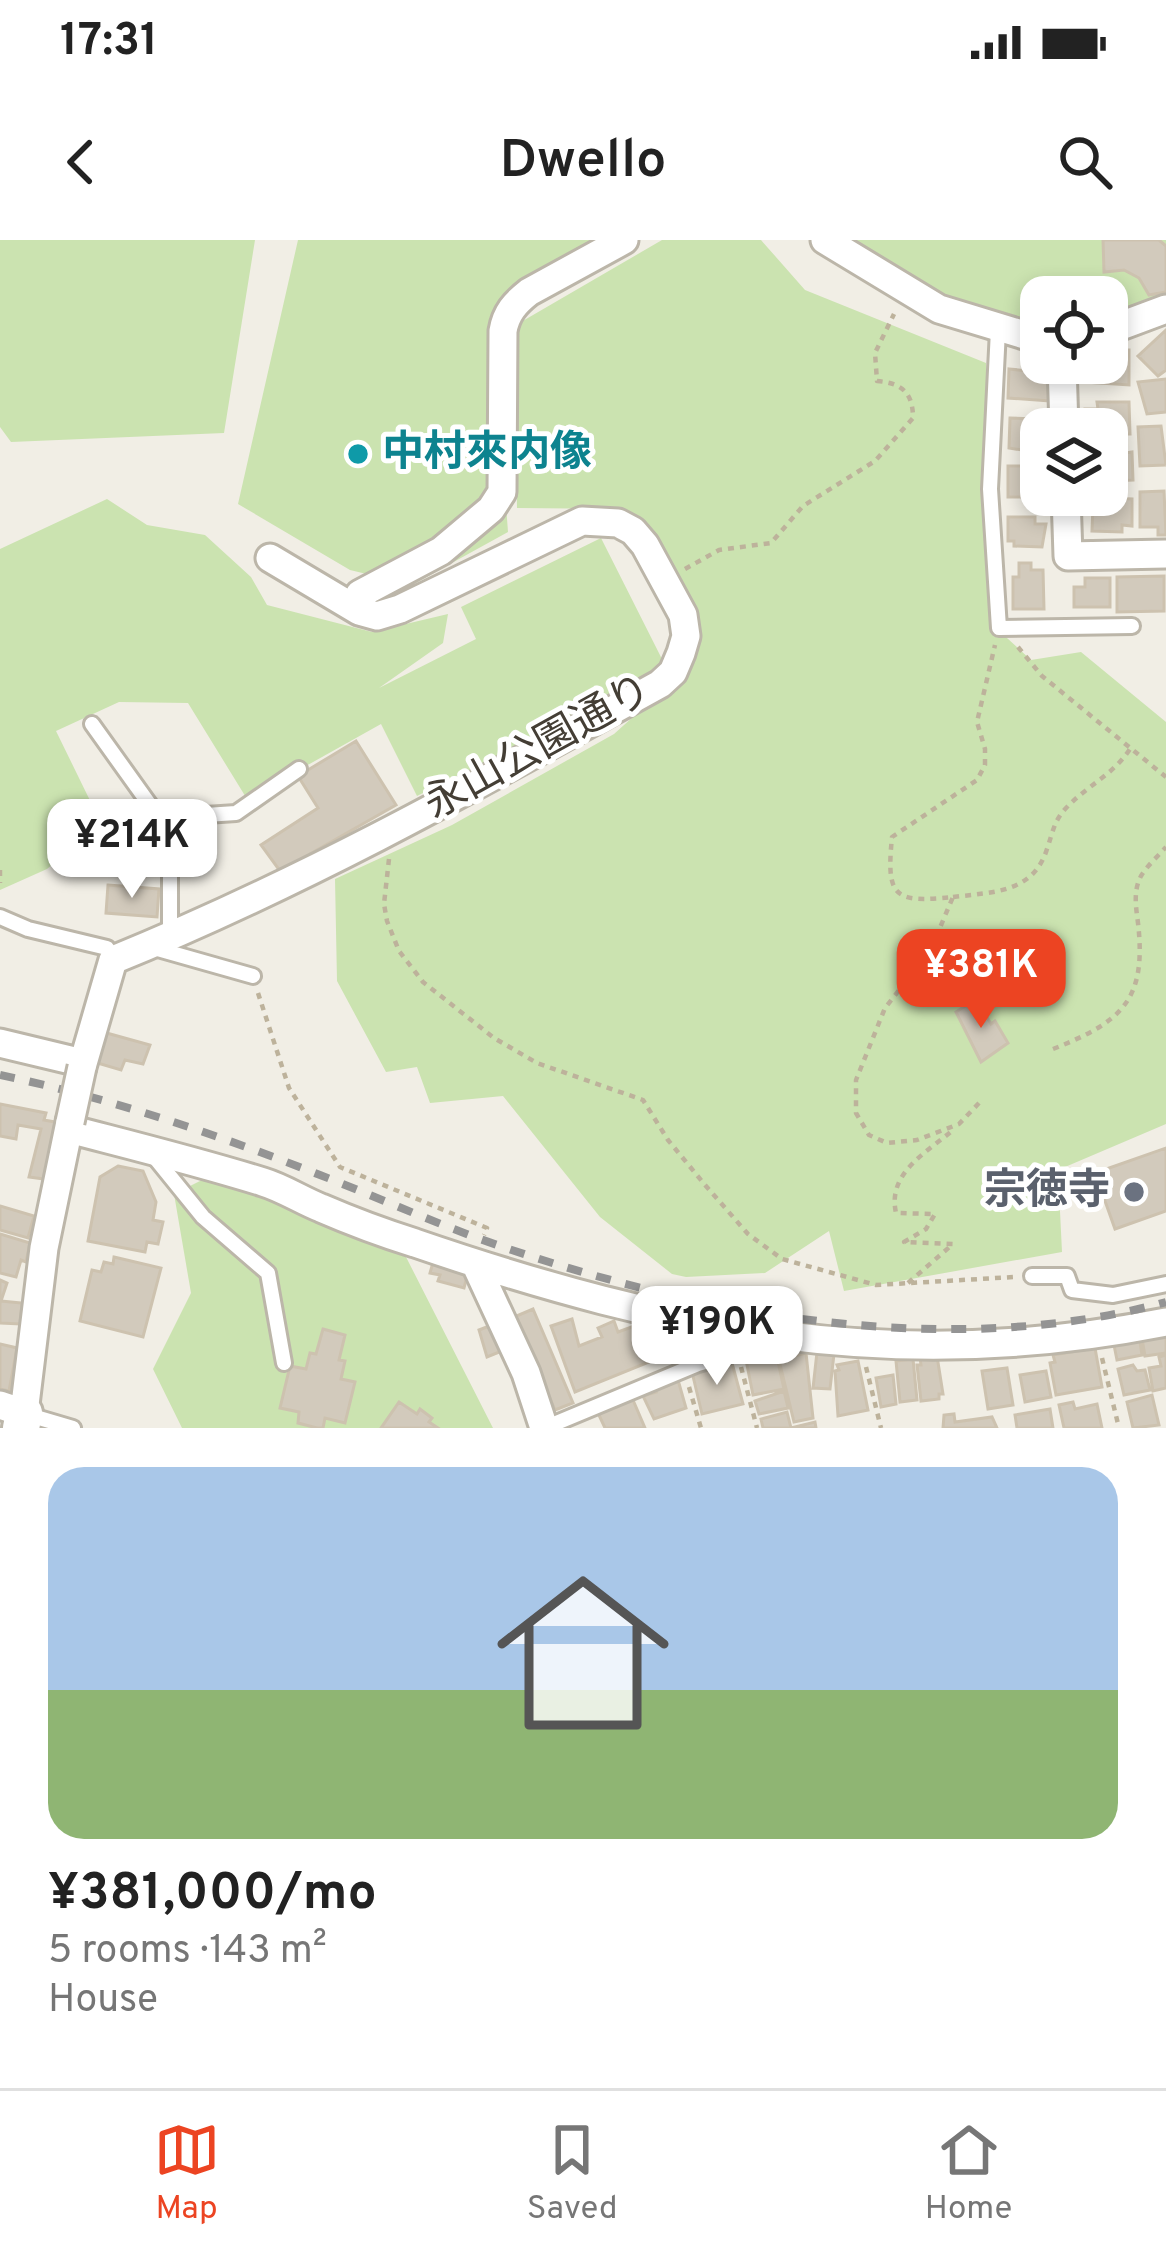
<!DOCTYPE html>
<meta charset="utf-8">
<style>
body{margin:0;font-family:Overpass,"Noto Sans JP",sans-serif;background:#f2f2f2;color:#222;height:100vh;display:flex;flex-direction:column;font-size:45px;white-space:nowrap}
*{box-sizing:border-box;margin:0}
p{font-size:39px;color:#767676}
.icon{flex:none;width:66px;height:66px;fill:none;stroke:currentColor;stroke-width:2;stroke-linecap:round;stroke-linejoin:round}
.map{position:relative;height:1188px;overflow:hidden}
.panel{display:flex;flex-direction:column;background:#fff;flex:1}
.panel>*{flex:none}
.buttons{position:absolute;left:1020px;top:36px;display:grid;gap:24px}
.buttons a{display:grid;place-items:center;width:108px;height:108px;border-radius:24px;background:#fff;box-shadow:0 6px 18px #0003;font-size:60px}
.price{position:absolute;translate:-50% -102px;padding:0 27px;border-radius:24px;background:#fff;color:#222;font-size:39px;line-height:78px;filter:drop-shadow(0 3px 6px #0008)}
.price::after{content:'';position:absolute;left:50%;top:72px;width:36px;height:27px;margin-left:-18px;background:inherit;clip-path:polygon(0 0,100% 0,50% 100%)}
.price.selected{background:#ec4422;color:#fff}
ul{padding:0;list-style:none}
li{display:grid;align-content:center;gap:24px;height:636px;padding:0 48px}
li span{display:grid;place-items:center;height:372px;border-radius:36px;color:#555}
li>.icon{margin-inline-start:auto}
span .icon{width:216px;height:216px;fill:#fffc;stroke-width:1}
li b{font-size:51px}
.status{display:flex;justify-content:space-between;align-items:center;height:84px;padding:0 60px;background:#fff;direction:ltr}
.status svg{height:33px;fill:currentColor}
header{display:flex;justify-content:space-between;align-items:center;height:156px;padding:0 48px;background:#fff;font-size:54px;font-weight:600}
.tab-bar{display:flex;justify-content:space-around;align-items:center;height:168px;border-top:3px solid #e0e0e0;background:#fff;font-size:33px;color:#767676}
.tab-bar a{display:grid;justify-items:center;gap:6px}
.tab-bar .selected{color:#ec4422}
.map>svg:first-child{display:block}
.green{fill:#cbe3b0}
.building{fill:#d2cabc;stroke:#cdc2af;stroke-width:3}
.lines{fill:none;stroke-linecap:round;stroke-linejoin:round}
.service-casing{stroke:#bcb6a9;stroke-width:20}
.minor-casing{stroke:#bcb6a9;stroke-width:33}
.tertiary-casing{stroke:#bcb6a9;stroke-width:42}
.path{stroke:#bdb29b;stroke-width:4.5;stroke-dasharray:6 6;stroke-linecap:butt}
.service{stroke:#fff;stroke-width:14}
.minor{stroke:#fff;stroke-width:27}
.tertiary{stroke:#fff;stroke-width:36}
.rail{stroke:#949494;stroke-width:8;stroke-dasharray:15 15;stroke-linecap:butt}
.minor-bridge-casing{stroke:#bcb6a9;stroke-width:33;stroke-linecap:butt}
.minor-bridge{stroke:#fff;stroke-width:27}
.culture-dot{fill:#0f9aa8;stroke:#fff;stroke-width:4.5}
.worship-dot{fill:#6b7280;stroke:#fff;stroke-width:4.5}
.labels{text-anchor:middle;dominant-baseline:central;stroke-width:10;stroke-linejoin:round;paint-order:stroke}
.culture-label{font-size:42px;font-weight:bold;fill:#0d838f;stroke:#fff;text-anchor:start}
.street-label{font-size:42px;fill:#443e35;stroke:#fff}
.worship-label{font-size:42px;font-weight:bold;fill:#5b616d;stroke:#fff;text-anchor:end}
</style>
<div class="status"><b>17:31</b><svg viewBox="0 0 49 12"><path d="M0 12V9h3v3zM5 12V6h3v6zM10 12V3h3v9zM15 12V0h3v12zM26 1h20v11H26zM47 4h2v5h-2z"/></svg></div>
<header><svg class="icon" aria-label="back" viewBox="0 0 24 24"><path d="M15 5l-7 7 7 7"/></svg>Dwello<svg class="icon" aria-label="search" viewBox="0 0 24 24"><circle cx="10" cy="10" r="6"/><path d="M15 15l6 6"/></svg></header>
<div class="map">
<svg width="1166" height="1188" viewBox="0 0 1166 1188">
<rect width="100%" height="100%" fill="#f1eee5"/>
<!-- green -->
<path class="green" d="M 0,0 L 255,0 L 224,193 L 11,202 L 0,187 Z
M 298,0 L 607,0 L 492,75 L 508,292 L 412,345 L 350,330 L 238,264 Z
M 662,0 L 761,0 L 805,50 L 986,123 L 986,314 L 996,388 L 1031,420 L 1081,412 L 1166,482 L 1166,884 L 1058,930 L 1062,1012 L 844,1051 L 829,991 L 765,1033 L 686,1037 L 672,1034 L 600,977 L 503,856 L 430,863 L 417,827 L 386,832 L 337,741 L 335,639 L 452,585 L 614,494 L 692,424 L 697,372 L 625,269 L 517,268 L 515,102 L 521,82 Z
M 844,0 L 1166,0 L 1166,60 L 1107,83 L 1107,57 L 1041,57 L 1041,90 L 938,54 Z
M 107,259 L 147,285 L 205,295 L 251,337 L 267,365 L 372,392 L 448,374 L 443,403 L 379,448 L 476,399 L 461,367 L 601,298 L 668,431 L 417,556 L 381,484 L 247,559 L 188,463 L 119,462 L 56,491 L 101,583 L 47,629 L 0,650 L 0,309 Z
M 228,927 L 318,964 L 405,1015 L 493,1188 L 182,1188 L 153,1129 L 191,1053 L 174,954 Z"/>
<!-- building -->
<path class="building" d="M 1103,0 L 1159,0 L 1166,6 L 1166,52 L 1149,55 L 1139,38 L 1124,30 L 1104,32 Z
M 1166,90 L 1166,130 L 1158,136 L 1138,116 Z
M 1112,110 L 1129,110 L 1129,145 L 1085,142 L 1085,124 L 1107,123 Z
M 1009,129 L 1050,133 L 1049,161 L 1008,158 Z
M 1166,139 L 1166,172 L 1147,174 L 1138,142 Z
M 1097,162 L 1129,162 L 1130,194 L 1107,194 L 1107,189 L 1086,189 L 1085,169 L 1098,169 Z
M 1010,178 L 1036,179 L 1036,186 L 1051,186 L 1041,189 L 1041,213 L 1009,208 Z
M 1161,186 L 1166,225 L 1140,226 L 1138,187 Z
M 1132,212 L 1133,240 L 1107,241 L 1107,218 L 1126,217 L 1125,213 Z
M 1008,226 L 1032,226 L 1032,239 L 1041,239 L 1041,255 L 1053,257 L 1008,257 Z
M 1164,251 L 1166,295 L 1158,295 L 1158,287 L 1140,287 L 1140,252 Z
M 1108,258 L 1132,259 L 1132,286 L 1122,285 L 1122,292 L 1092,291 L 1093,265 L 1108,266 Z
M 1008,277 L 1035,277 L 1035,284 L 1046,284 L 1042,307 L 1014,306 L 1014,301 L 1008,301 Z
M 1019,323 L 1031,323 L 1031,330 L 1043,330 L 1044,369 L 1013,369 L 1013,337 L 1019,337 Z
M 1164,336 L 1164,371 L 1117,372 L 1117,337 Z
M 1085,338 L 1110,338 L 1110,367 L 1074,367 L 1074,347 L 1085,347 Z
M 356,501 L 396,565 L 280,631 L 261,605 L 318,568 L 298,536 Z
M 108,645 L 159,649 L 157,677 L 106,673 Z
M 976,759 L 991,784 L 995,781 L 1008,803 L 981,822 L 956,772 Z
M 103,792 L 150,805 L 143,824 L 125,820 L 121,830 L 94,822 Z
M 0,864 L 46,873 L 44,880 L 55,882 L 44,939 L 29,937 L 41,889 L 18,885 L 16,899 L 0,896 Z
M 1166,908 L 1166,971 L 1115,989 L 1095,933 Z
M 118,926 L 143,931 L 156,962 L 153,980 L 163,982 L 158,1004 L 147,1002 L 145,1012 L 88,1001 L 100,937 Z
M 0,966 L 34,976 L 28,998 L 0,990 Z
M 0,994 L 30,1003 L 26,1022 L 21,1020 L 16,1037 L 0,1033 Z
M 114,1017 L 161,1028 L 143,1097 L 80,1081 L 92,1030 L 101,1032 L 104,1022 L 113,1024 Z
M 434,1019 L 469,1029 L 464,1048 L 438,1041 L 440,1035 L 430,1033 Z
M 0,1040 L 7,1043 L 1,1061 L 22,1063 L 20,1084 L 0,1083 Z
M 533,1069 L 573,1163 L 555,1170 L 514,1077 Z
M 572,1079 L 579,1106 L 602,1097 L 598,1088 L 614,1081 L 618,1092 L 640,1084 L 654,1120 L 575,1152 L 551,1086 Z
M 497,1083 L 507,1109 L 487,1117 L 479,1090 Z
M 664,1083 L 721,1096 L 719,1113 L 662,1111 Z
M 323,1089 L 345,1095 L 339,1120 L 345,1121 L 341,1139 L 355,1142 L 345,1183 L 325,1178 L 323,1188 L 317,1188 L 298,1183 L 299,1172 L 280,1168 L 290,1126 L 306,1129 L 310,1113 L 316,1114 Z
M 1166,1089 L 1166,1113 L 1145,1116 L 1141,1093 Z
M 1139,1095 L 1142,1115 L 1117,1120 L 1113,1100 Z
M 756,1102 L 758,1111 L 775,1108 L 784,1149 L 753,1155 L 743,1105 Z
M 0,1104 L 17,1108 L 9,1151 L 0,1149 Z
M 1095,1108 L 1102,1147 L 1056,1155 L 1050,1123 L 1055,1122 L 1053,1115 Z
M 817,1112 L 834,1114 L 830,1149 L 813,1148 Z
M 806,1113 L 813,1178 L 794,1182 L 779,1120 Z
M 1166,1115 L 1166,1148 L 1153,1151 L 1149,1128 L 1161,1126 L 1159,1117 Z
M 937,1116 L 943,1154 L 939,1154 L 939,1159 L 921,1161 L 917,1125 L 921,1125 L 920,1117 Z
M 913,1119 L 917,1160 L 900,1162 L 896,1121 Z
M 858,1121 L 868,1170 L 838,1176 L 835,1131 L 839,1130 L 837,1125 Z
M 732,1123 L 743,1164 L 702,1174 L 692,1132 Z
M 1133,1125 L 1137,1131 L 1145,1130 L 1150,1150 L 1124,1155 L 1118,1129 Z
M 1007,1128 L 1013,1165 L 988,1169 L 982,1131 Z
M 1046,1131 L 1051,1157 L 1025,1162 L 1020,1135 Z
M 893,1135 L 896,1164 L 881,1167 L 876,1138 Z
M 678,1140 L 686,1168 L 654,1179 L 643,1156 L 656,1152 L 654,1148 Z
M 784,1151 L 788,1168 L 759,1174 L 755,1161 Z
M 1152,1155 L 1159,1185 L 1133,1188 L 1127,1162 Z
M 633,1160 L 645,1188 L 605,1188 L 598,1173 Z
M 399,1162 L 417,1174 L 420,1169 L 432,1178 L 429,1182 L 438,1188 L 381,1188 Z
M 1073,1162 L 1075,1169 L 1097,1164 L 1102,1188 L 1064,1188 L 1059,1165 Z
M 1050,1169 L 1053,1188 L 1017,1188 L 1015,1175 Z
M 787,1172 L 791,1188 L 815,1182 L 816,1188 L 763,1188 L 761,1179 Z
M 954,1174 L 955,1182 L 992,1177 L 997,1188 L 943,1188 L 944,1175 Z"/>
<g class="lines">
<!-- service casing -->
<g class="service-casing">
<path id="service" d="M 998,90 L 990,249 L 999,388 L 1132,386
M 92,484 L 170,593 L 170,695
M 170,593 L 191,576 L 236,573 L 299,529
M 0,677 L 28,689 L 107,708 L 113,720
M 154,708 L 253,736
M 152,914 L 203,977 L 268,1033 L 284,1123
M 1032,1036 L 1067,1036 L 1072,1050 L 1113,1055 L 1166,1044
M 29,1175 L 73,1188
M 546,1184 L 554,1184 L 698,1124 L 730,1115 L 730,1089"/>
</g>
<!-- minor casing -->
<g class="minor-casing">
<path id="minor" d="M 825,0 L 939,69 L 1041,100
M 1107,91 L 1166,69
M 1062,123 L 1064,189
M 1066,255 L 1068,316 L 1166,314
M 270,318 L 359,371
M 0,803 L 83,823
M 82,827 L 113,720 C 303,643 481,543 660,444 L 673,432 L 681,413 L 686,396 L 683,375 L 645,305 L 633,291 L 618,283 L 582,281 L 400,369 L 377,376 L 359,371 L 360,354 L 441,311 L 491,269 L 502,252 L 503,91 C 506,73 515,63 529,52 L 624,0
M 69,889 C 134,906 199,922 263,942 C 283,948 301,960 321,968 C 351,981 383,993 415,1003 C 672,1091 895,1136 1166,1082
M 475,1023 L 526,1133 L 544,1188
M 0,1165 L 24,1173 L 44,1008 L 70,882"/>
</g>
<!-- tertiary casing -->
<g class="tertiary-casing">
<path id="tertiary" d="M 21,1188 L 24,1173"/>
</g>
<!-- path -->
<path class="path" d="M 685,329 L 719,310 L 771,303 L 803,266 L 875,221 L 913,178 C 913,153 902,143 877,141 L 875,113 L 894,74
M 1018,407 L 1042,436 L 1166,537
M 389,619 L 384,664 L 387,681 L 399,711 L 423,742 L 494,798 L 537,823 L 643,860 L 668,900 L 705,945 L 748,994 L 782,1019 L 876,1045 L 1014,1037
M 0,630 L 0,643
M 953,657 C 994,652 1033,653 1047,609 C 1053,592 1054,580 1067,567 C 1088,545 1113,535 1130,509
M 258,753 L 289,848 L 340,927 L 487,988 L 484,995
M 1053,809 C 1121,782 1147,761 1138,683 C 1136,667 1133,651 1141,636 C 1147,626 1158,616 1166,607
M 979,863 L 959,884 L 917,900 L 887,903 L 869,895 L 856,873 L 856,840 L 885,768 L 930,711 L 953,657 C 894,663 886,658 892,597 L 977,540 L 985,525 L 985,509 L 977,482 L 995,405
M 908,1043 L 953,1004 L 904,1002 L 926,989 L 935,974 L 896,973 C 887,933 926,913 953,890
M 1102,1118 L 1119,1188
M 741,1127 L 757,1188
M 866,1127 L 881,1188
M 689,1147 L 701,1188"/>
<!-- service -->
<use href="#service" class="service"/>
<!-- minor -->
<use href="#minor" class="minor"/>
<!-- tertiary -->
<use href="#tertiary" class="tertiary"/>
<!-- rail -->
<path class="rail" d="M 0,835 C 109,858 216,894 320,935 C 382,959 443,987 506,1008 C 709,1077 955,1120 1166,1062"/>
<!-- minor-bridge casing -->
<g class="minor-bridge-casing">
<path id="minor-bridge" d="M 70,882 L 82,827"/>
</g>
<!-- minor-bridge -->
<use href="#minor-bridge" class="minor-bridge"/>
</g>
<!-- markers -->
<circle class="culture-dot" cx="358" cy="214" r="12"/>
<circle class="worship-dot" cx="1134" cy="952" r="12"/>
<g class="labels">
<!-- culture labels -->
<g class="culture-label">
<text x="382" y="214">中村來内像</text>
</g>
<!-- street labels -->
<g class="street-label">
<text transform="translate(539 509) rotate(-29)">永山公園通り</text>
</g>
<!-- worship labels -->
<g class="worship-label">
<text x="1110" y="952">宗徳寺</text>
</g>
</g>
</svg>
<div class="buttons">
<a><svg class="icon" aria-label="locate" viewBox="0 0 24 24"><circle cx="12" cy="12" r="6"/><path d="M12 2v4M12 18v4M2 12h4M18 12h4"/></svg></a>
<a><svg class="icon" aria-label="layers" viewBox="0 0 24 24"><path d="M12 4l9 5-9 5-9-5zM3 14l9 5 9-5"/></svg></a>
</div>
<b class="price" style="left:132px;top:661px">¥214K</b>
<b class="price selected" style="left:981px;top:791px">¥381K</b>
<b class="price" style="left:717px;top:1148px">¥190K</b>
</div>
<section class="panel">
<ul>
<li><span style="background:linear-gradient(#a9c7e8 60%,#8fb573 0)"><svg class="icon" aria-label="home" viewBox="0 0 24 24"><path d="M3 11l9-7 9 7M6 9v11h12V9"/></svg></span><div><b>¥381,000/mo</b><p>5 rooms · 143 m²</p><p>House</p></div></li>
</ul>
</section>
<nav class="tab-bar">
<a class="selected"><svg class="icon" aria-label="map" viewBox="0 0 24 24"><path d="M3 6l6-2 6 2 6-2v14l-6 2-6-2-6 2zM9 4v14M15 6v14"/></svg>Map</a>
<a><svg class="icon" aria-label="saved" viewBox="0 0 24 24"><path d="M7 4h10v16l-5-4-5 4z"/></svg>Saved</a>
<a><svg class="icon" aria-label="home" viewBox="0 0 24 24"><path d="M3 11l9-7 9 7M6 9v11h12V9"/></svg>Home</a>
</nav>
